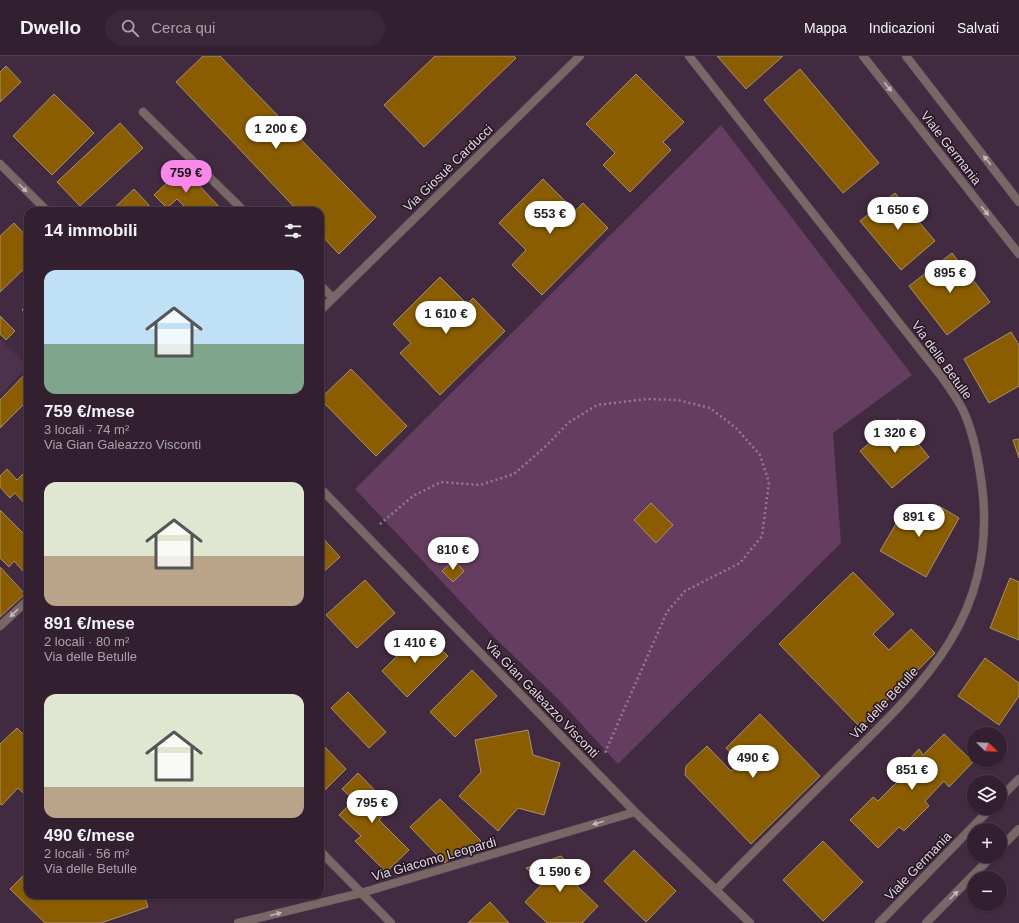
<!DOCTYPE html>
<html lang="it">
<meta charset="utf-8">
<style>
body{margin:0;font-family:Arial,sans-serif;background:#3a2838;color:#f1f3f6;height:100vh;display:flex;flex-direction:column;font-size:15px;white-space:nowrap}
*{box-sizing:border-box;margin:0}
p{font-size:13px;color:#a8a3ab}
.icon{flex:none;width:22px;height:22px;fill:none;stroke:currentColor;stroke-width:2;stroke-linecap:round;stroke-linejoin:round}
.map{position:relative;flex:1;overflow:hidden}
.panel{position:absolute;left:24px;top:151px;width:300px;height:692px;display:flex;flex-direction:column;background:#322030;border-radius:12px;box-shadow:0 1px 3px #0004,0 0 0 1px #4d3e4c}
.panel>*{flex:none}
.needle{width:26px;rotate:113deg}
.controls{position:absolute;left:967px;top:671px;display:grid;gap:8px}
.controls a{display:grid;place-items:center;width:40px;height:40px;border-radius:50%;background:#322030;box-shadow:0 1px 3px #0004,0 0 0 1px #4d3e4c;font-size:20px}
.price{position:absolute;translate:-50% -34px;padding:0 9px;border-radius:14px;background:#fff;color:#222;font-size:13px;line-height:26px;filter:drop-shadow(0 1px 2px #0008)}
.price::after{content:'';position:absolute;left:50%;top:24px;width:12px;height:9px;margin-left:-6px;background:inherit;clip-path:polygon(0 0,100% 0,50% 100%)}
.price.selected{background:#f987e9;color:#111}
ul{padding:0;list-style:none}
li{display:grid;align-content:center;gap:8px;height:212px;padding:0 20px}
li span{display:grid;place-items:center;height:124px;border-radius:12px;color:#555}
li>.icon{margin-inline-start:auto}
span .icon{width:72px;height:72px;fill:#fffc;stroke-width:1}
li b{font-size:17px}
h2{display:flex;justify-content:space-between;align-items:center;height:48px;padding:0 20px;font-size:17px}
header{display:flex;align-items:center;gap:24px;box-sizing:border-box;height:56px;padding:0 20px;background:#322030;border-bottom:1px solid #4d3e4c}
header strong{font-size:19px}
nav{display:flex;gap:22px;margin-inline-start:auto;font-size:14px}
.search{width:280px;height:36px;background:#3a2838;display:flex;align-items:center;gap:10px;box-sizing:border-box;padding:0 14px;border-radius:22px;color:#a8a3ab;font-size:15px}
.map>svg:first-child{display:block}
.built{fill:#4e314c}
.green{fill:#643d61}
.building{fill:#895d00;stroke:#a59071}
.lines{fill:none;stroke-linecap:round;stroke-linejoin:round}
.service-casing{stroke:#5f495d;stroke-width:9}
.minor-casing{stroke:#5f495d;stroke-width:9}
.path{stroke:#907d8e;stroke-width:2.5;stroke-dasharray:2 3;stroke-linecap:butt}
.service{stroke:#796766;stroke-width:8}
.minor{stroke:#796766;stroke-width:8}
.oneway{fill:#c4b4bd}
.labels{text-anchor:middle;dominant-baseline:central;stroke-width:3;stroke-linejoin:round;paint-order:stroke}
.street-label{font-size:13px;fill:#e4d5e2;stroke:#221721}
</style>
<header>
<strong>Dwello</strong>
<div class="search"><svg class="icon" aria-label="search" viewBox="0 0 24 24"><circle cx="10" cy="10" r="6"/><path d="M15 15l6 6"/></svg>Cerca qui</div>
<nav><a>Mappa</a><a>Indicazioni</a><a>Salvati</a></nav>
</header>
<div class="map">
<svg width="1019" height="867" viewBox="0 0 1019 867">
<rect width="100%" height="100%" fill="#422a40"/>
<!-- built -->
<path class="built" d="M 0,283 L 28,310 L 0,339 Z"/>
<!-- green -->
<path class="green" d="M 721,69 L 912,319 L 833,377 L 841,487 L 618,708 L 558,643 L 491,578 L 355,433 Z"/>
<!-- building -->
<path class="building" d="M 203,0 L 220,0 L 376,161 L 339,198 L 320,178 L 320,155 L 298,155 L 176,26 Z
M 435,0 L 514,0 L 516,2 L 424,91 L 384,49 Z
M 717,0 L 783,0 L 746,33 Z
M 6,10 L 21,26 L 0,46 L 0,16 Z
M 800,13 L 879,107 L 843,137 L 764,44 Z
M 636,18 L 684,66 L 663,86 L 671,94 L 630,136 L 603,109 L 615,97 L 586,68 Z
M 54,38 L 94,77 L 52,119 L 13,80 Z
M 120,67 L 143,92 L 80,150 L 57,126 Z
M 183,112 L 223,155 L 189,155 L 177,143 L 167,152 L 154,139 Z
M 543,123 L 575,155 L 583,147 L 608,172 L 542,239 L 512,209 L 526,194 L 499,167 Z
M 134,133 L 149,149 L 146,152 L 148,155 L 111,155 Z
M 895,137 L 935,185 L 901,214 L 860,165 Z
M 14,167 L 28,182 L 28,209 L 0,236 L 0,180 Z
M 952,197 L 990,246 L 947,279 L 909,230 Z
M 440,221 L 467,248 L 473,242 L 505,275 L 440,339 L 400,297 L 411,287 L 393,268 Z
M 28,247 L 28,260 L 22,254 Z
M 0,260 L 15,275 L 6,284 L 0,278 Z
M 1011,276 L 1019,289 L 1019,330 L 989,347 L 964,303 Z
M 351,313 L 407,370 L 376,400 L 320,343 Z
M 28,315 L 28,344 L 0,372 L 0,344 Z
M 898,363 L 929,401 L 892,432 L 860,395 Z
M 1019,383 L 1019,402 L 1013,384 Z
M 7,413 L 17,424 L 24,417 L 28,420 L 28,451 L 15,437 L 10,442 L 0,431 L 0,420 Z
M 651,447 L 673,469 L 656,487 L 634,464 Z
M 907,449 L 932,463 L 939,450 L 959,462 L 926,521 L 880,495 Z
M 0,454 L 28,482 L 28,512 L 24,516 L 14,505 L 9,511 L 0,502 Z
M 320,479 L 340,501 L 320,519 Z
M 454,504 L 464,515 L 453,526 L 442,515 Z
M 0,511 L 25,538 L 0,561 Z
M 853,516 L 894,558 L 873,578 L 889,594 L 911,573 L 935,597 L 860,671 L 779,588 Z
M 1010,522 L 1019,526 L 1019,584 L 990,572 Z
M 365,524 L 395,557 L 357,592 L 326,559 Z
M 422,575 L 448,600 L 407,641 L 382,615 Z
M 985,602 L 1019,627 L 1019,640 L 999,669 L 958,640 Z
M 472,614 L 497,640 L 455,681 L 430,656 Z
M 348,636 L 386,676 L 369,692 L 331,652 Z
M 760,658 L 820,720 L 751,788 L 685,719 L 686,710 L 707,690 L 731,715 L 740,707 L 726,692 Z
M 17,672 L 28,683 L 28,742 L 18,732 L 2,749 L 0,748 L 0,688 Z
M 528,674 L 533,699 L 560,707 L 544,759 L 518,752 L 498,775 L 459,740 L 481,716 L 475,684 Z
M 944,678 L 973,706 L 949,731 L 944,725 L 925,745 L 929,750 L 904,775 L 899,771 L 878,792 L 850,764 L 873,741 L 878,745 L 900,723 L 895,718 L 919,693 L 923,699 Z
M 320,686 L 346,713 L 320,739 Z
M 358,717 L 391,751 L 379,764 L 409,794 L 386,816 L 355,785 L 361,780 L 339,759 L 354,744 L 342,733 Z
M 440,743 L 481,785 L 467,798 L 462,791 L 445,807 L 410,771 Z
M 823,785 L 863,826 L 823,865 L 783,824 Z
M 634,794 L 676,835 L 646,866 L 604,825 Z
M 561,800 L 584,823 L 577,830 L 598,850 L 582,867 L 547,867 L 525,846 L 542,828 L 526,812 Z
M 28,815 L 28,839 L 144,839 L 148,851 L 101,867 L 45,867 L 10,833 Z
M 490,846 L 509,867 L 468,867 Z"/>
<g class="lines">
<!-- service casing -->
<g class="service-casing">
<path id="service" d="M 143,56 L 244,155
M 320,229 L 333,242"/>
</g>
<!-- minor casing -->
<g class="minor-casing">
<path id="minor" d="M 689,0 L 941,320 C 949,331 957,342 963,354 C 975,380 980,411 983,439 C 994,566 920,631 838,712 C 797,753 756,793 716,834
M 863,0 L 1019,198
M 906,0 L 1019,146
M 0,108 L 47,155
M 320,255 L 580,0
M 320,432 L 635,756 L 750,867
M 0,570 L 28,544
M 1000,742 L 1019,723
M 1000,792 L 1019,773
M 320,795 L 391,867
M 238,867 L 361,837 L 635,756
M 879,867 L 991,752
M 926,867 L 992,800"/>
</g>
<!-- path -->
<path class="path" d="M 380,468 L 413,440 L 441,426 L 480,429 L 514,418 L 546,390 L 568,367 L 597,349 L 647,343 L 678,344 L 710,352 L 736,372 L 760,399 L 769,426 L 762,480 L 740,507 L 685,535 L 667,556 L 604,699"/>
<!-- service -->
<use href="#service" class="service"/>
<!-- minor -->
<use href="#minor" class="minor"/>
</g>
<!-- one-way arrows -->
<defs><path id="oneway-solid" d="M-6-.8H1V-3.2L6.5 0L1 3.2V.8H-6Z"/></defs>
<g class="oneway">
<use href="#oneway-solid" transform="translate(888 31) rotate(52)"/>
<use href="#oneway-solid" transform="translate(987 104) rotate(-128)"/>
<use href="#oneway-solid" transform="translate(23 132) rotate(45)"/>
<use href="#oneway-solid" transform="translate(985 155) rotate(52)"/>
<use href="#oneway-solid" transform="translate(14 557) rotate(136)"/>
<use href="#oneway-solid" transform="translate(598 767) rotate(164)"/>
<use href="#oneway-solid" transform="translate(954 839) rotate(-45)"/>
<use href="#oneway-solid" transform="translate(276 858) rotate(-14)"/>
</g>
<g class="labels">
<!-- street labels -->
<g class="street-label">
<text transform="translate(951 92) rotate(52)">Viale Germania</text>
<text transform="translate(448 112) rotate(-44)">Via Giosuè Carducci</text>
<text transform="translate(942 304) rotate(54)">Via delle Betulle</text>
<text transform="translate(542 643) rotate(46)">Via Gian Galeazzo Visconti</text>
<text transform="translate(884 647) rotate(-47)">Via delle Betulle</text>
<text transform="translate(434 803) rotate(-16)">Via Giacomo Leopardi</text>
<text transform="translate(918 810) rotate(-46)">Viale Germania</text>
</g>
</g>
</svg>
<div class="controls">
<a><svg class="needle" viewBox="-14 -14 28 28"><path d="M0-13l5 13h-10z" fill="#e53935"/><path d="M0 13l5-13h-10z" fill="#a8a3ab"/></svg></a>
<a><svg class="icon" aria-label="layers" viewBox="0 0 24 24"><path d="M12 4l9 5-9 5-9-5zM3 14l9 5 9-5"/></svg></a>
<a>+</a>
<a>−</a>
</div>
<b class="price" style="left:276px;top:94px">1 200 €</b>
<b class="price selected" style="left:186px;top:138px">759 €</b>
<b class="price" style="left:898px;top:175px">1 650 €</b>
<b class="price" style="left:550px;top:179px">553 €</b>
<b class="price" style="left:950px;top:238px">895 €</b>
<b class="price" style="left:446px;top:279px">1 610 €</b>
<b class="price" style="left:895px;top:398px">1 320 €</b>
<b class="price" style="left:919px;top:482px">891 €</b>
<b class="price" style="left:453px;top:515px">810 €</b>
<b class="price" style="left:415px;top:608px">1 410 €</b>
<b class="price" style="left:753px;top:723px">490 €</b>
<b class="price" style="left:912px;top:735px">851 €</b>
<b class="price" style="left:372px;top:768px">795 €</b>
<b class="price" style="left:560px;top:837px">1 590 €</b>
<section class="panel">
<h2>14 immobili<svg class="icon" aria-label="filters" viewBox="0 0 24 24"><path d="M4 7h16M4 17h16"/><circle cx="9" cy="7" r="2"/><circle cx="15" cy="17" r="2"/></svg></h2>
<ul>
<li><span style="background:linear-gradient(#bfe0f5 60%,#7fa58c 0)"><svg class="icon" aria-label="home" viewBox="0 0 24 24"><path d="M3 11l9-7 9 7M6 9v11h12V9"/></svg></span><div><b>759 €/mese</b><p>3 locali · 74 m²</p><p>Via Gian Galeazzo Visconti</p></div></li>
<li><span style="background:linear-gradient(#dfe7d0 60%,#b9a48a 0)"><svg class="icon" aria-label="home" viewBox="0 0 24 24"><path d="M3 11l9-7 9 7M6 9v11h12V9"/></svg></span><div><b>891 €/mese</b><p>2 locali · 80 m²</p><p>Via delle Betulle</p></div></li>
<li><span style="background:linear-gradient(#dfe7d0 75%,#b9a48a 0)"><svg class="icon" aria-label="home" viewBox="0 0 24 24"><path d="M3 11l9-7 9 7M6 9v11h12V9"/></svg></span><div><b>490 €/mese</b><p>2 locali · 56 m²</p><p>Via delle Betulle</p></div></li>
</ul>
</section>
</div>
